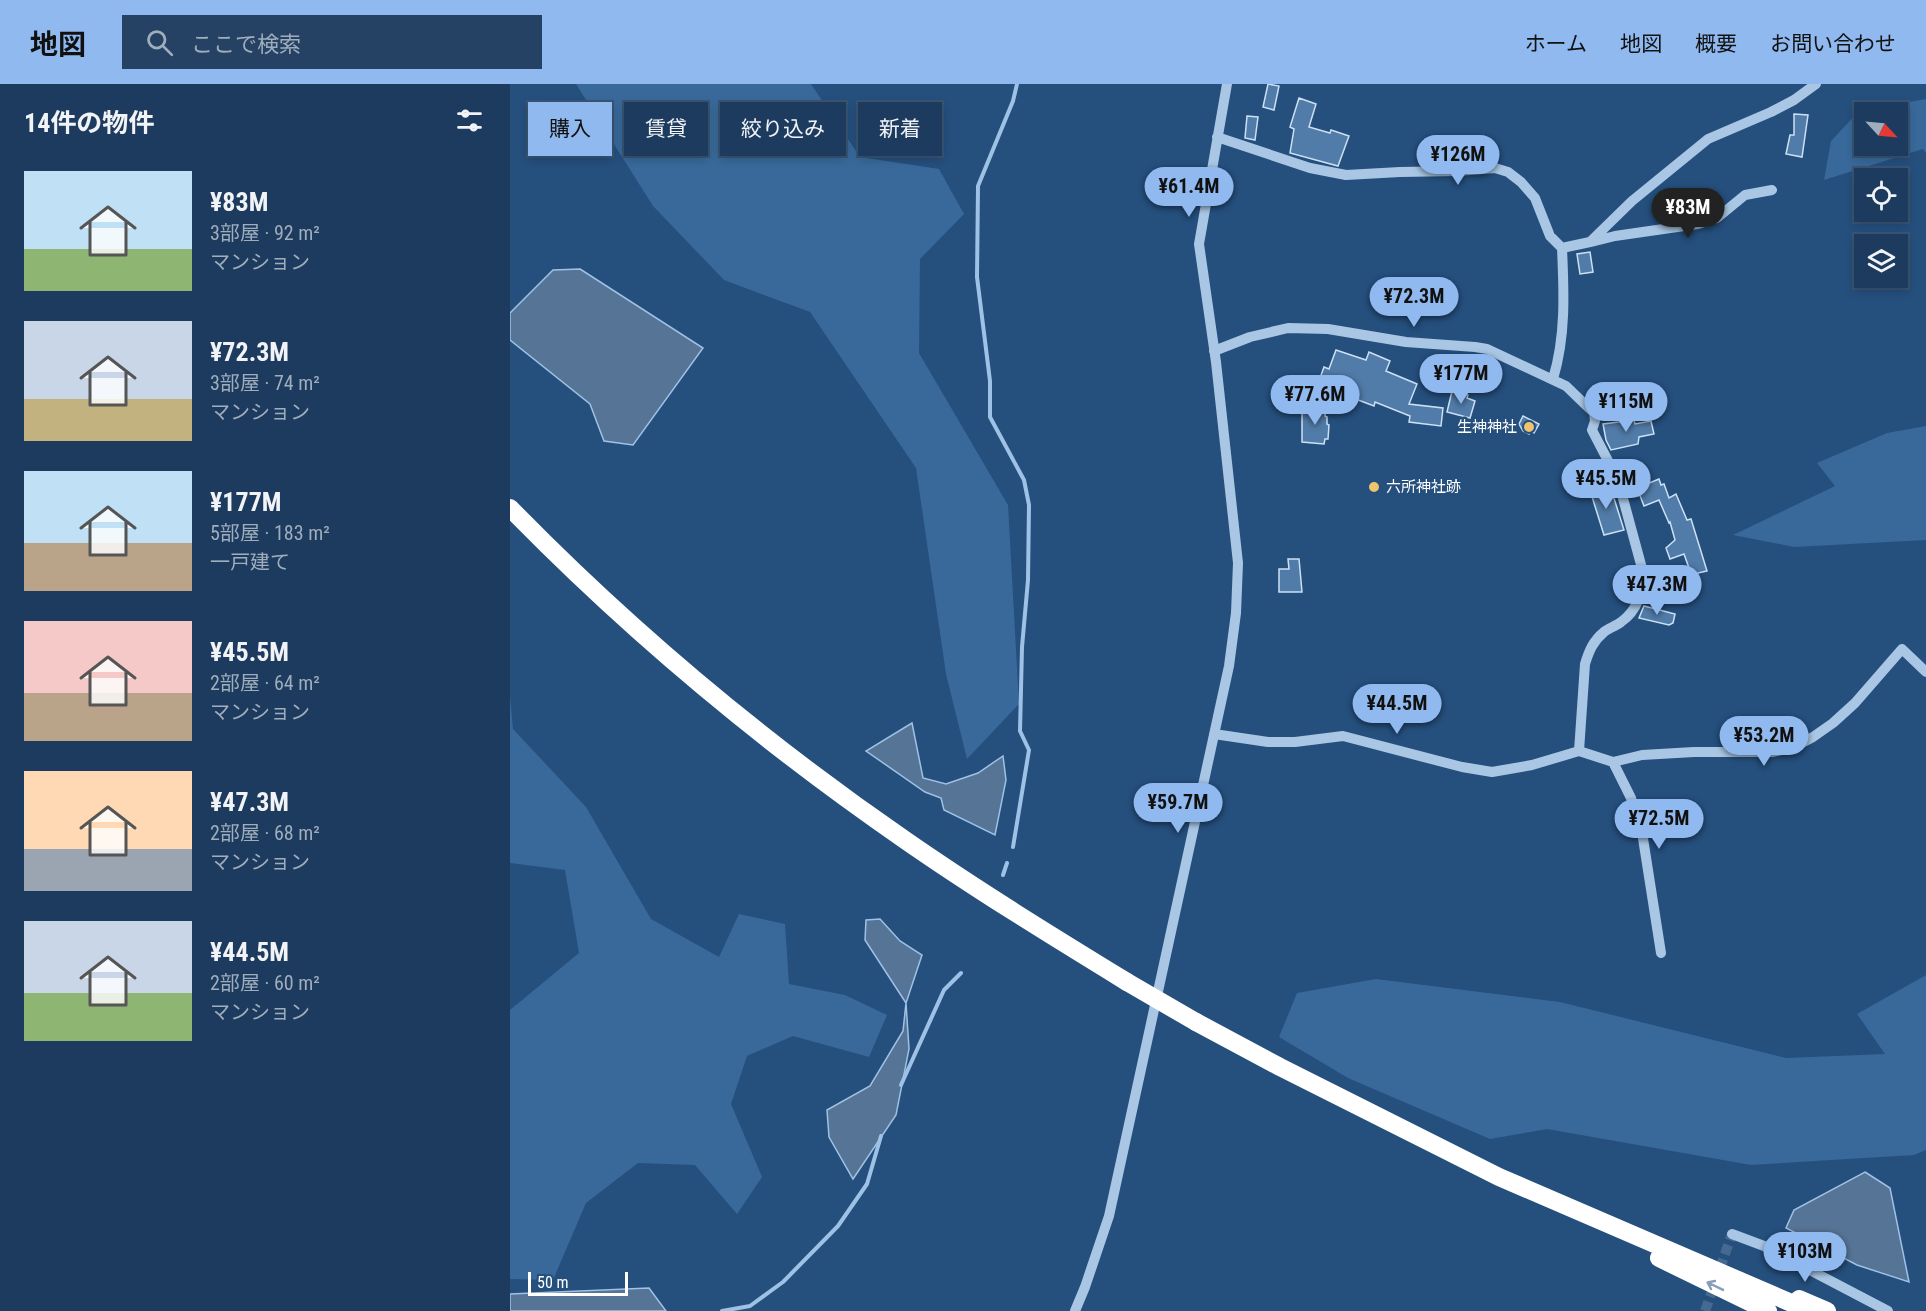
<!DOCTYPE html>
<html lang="ja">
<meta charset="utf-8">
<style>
body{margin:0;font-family:"Roboto Condensed","Noto Sans JP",sans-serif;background:#254264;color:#f1f3f6;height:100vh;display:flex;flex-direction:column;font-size:22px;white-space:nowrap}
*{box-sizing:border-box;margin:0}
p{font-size:20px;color:#a0adbc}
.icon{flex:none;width:33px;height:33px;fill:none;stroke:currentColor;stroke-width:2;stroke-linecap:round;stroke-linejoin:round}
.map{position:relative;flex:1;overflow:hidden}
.sheet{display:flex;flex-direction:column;background:#1c3b5e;width:510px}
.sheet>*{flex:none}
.top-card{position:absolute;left:18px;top:18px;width:570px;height:54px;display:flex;gap:12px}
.needle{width:39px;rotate:116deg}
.fabs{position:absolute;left:1344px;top:18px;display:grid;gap:12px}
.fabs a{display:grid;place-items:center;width:54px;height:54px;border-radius:0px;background:#1c3b5e;box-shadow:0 3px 9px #0003,0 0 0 2px #3a5573;font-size:30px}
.scale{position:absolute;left:18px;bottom:15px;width:100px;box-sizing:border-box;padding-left:6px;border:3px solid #fff;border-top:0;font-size:16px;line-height:21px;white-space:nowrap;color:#fff;-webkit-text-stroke:4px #254f7d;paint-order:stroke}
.price{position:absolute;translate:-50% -51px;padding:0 14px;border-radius:21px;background:#90b9f0;color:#111;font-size:20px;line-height:39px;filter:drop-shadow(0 2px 3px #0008)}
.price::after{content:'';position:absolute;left:50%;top:36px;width:18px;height:14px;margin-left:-9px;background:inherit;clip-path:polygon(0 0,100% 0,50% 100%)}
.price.on{background:#222;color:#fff}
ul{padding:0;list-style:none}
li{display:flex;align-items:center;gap:18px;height:150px;padding:0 24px}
li span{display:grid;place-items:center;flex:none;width:168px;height:120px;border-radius:0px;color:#555}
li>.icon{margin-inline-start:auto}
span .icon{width:72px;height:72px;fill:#fffc;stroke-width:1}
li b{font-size:26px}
h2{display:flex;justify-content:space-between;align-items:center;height:72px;padding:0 24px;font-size:26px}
.pill{padding:0 21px;border-radius:0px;background:#1c3b5e;box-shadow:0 3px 9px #0003,0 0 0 2px #3a5573;font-size:21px;line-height:54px}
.pill.on{background:#90b9f0;color:#111}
header{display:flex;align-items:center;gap:36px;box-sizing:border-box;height:84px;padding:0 30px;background:#90b9f0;color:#111}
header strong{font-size:28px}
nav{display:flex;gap:33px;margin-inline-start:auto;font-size:21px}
.search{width:420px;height:54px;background:#254264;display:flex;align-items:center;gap:15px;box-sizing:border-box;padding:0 21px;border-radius:0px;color:#a0adbc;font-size:22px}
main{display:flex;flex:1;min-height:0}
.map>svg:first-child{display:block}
.green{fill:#38699a;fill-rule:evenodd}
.water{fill:#567495;stroke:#9ec2e6;stroke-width:1.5}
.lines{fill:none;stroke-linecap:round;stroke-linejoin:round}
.stream{stroke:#9ec2e6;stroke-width:4}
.building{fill:#517ba8;stroke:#cce0f4;stroke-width:1.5}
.minor-tunnel{stroke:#466990;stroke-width:10;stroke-dasharray:10 5;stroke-linecap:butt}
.minor{stroke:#a9c7e5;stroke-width:10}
.highway{stroke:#fff;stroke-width:18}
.highway-bridge{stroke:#fff;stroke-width:18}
.oneway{stroke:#879eb8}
.poi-dot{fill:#efc46e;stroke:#254f7d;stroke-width:2}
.labels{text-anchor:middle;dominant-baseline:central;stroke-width:5;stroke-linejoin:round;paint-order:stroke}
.poi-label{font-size:15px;fill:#fff;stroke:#254f7d;text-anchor:end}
</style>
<header>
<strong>地図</strong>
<div class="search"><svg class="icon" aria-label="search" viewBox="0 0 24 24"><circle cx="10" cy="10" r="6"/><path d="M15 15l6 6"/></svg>ここで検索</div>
<nav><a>ホーム</a><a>地図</a><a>概要</a><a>お問い合わせ</a></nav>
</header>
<main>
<section class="sheet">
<h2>14件の物件<svg class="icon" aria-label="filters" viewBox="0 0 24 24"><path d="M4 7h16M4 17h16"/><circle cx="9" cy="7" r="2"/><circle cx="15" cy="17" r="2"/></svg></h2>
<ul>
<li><span style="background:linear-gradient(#bfe0f5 65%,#8fb573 0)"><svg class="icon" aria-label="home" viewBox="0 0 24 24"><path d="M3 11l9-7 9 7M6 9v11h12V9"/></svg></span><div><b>¥83M</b><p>3部屋 · 92 m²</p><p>マンション</p></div></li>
<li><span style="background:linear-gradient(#c9d6e8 65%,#c2b280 0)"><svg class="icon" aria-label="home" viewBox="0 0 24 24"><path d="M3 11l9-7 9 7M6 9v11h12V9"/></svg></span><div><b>¥72.3M</b><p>3部屋 · 74 m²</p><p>マンション</p></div></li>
<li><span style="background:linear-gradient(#bfe0f5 60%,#b9a48a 0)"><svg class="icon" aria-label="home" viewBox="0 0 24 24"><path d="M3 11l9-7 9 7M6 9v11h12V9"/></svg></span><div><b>¥177M</b><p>5部屋 · 183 m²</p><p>一戸建て</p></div></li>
<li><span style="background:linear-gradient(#f6c9c9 60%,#b9a48a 0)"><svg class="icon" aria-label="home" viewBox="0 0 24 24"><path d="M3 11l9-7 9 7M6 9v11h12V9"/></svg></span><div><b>¥45.5M</b><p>2部屋 · 64 m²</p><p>マンション</p></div></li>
<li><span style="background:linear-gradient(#ffd9b3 65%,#9aa5b1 0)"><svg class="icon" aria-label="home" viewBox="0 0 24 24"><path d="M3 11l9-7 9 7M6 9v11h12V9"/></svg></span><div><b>¥47.3M</b><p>2部屋 · 68 m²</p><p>マンション</p></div></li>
<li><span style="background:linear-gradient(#c9d6e8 60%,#8fb573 0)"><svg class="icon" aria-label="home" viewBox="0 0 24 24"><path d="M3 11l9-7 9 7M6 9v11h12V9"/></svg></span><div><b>¥44.5M</b><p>2部屋 · 60 m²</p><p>マンション</p></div></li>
</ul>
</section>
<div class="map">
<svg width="1416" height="1227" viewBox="0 0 1416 1227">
<rect width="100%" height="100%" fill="#254f7d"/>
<!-- green -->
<path class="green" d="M 66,0 L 301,0 L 350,73 L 429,85 L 454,130 L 410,175 L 409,269 L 498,421 L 509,620 L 457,675 L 436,590 L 406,384 L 300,228 L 214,196 L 143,122 Z
M 1416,15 L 1416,69 L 1413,65 L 1314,96 L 1321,57 L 1349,27 ZM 1388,28 L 1388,62 L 1354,62 L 1354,28 Z
M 1416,342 L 1416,456 L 1284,463 L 1223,451 L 1325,402 L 1307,379 L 1377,349 Z
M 0,612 L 3,645 L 76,723 L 141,835 L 209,873 L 229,830 L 275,840 L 279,900 L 335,911 L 377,931 L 359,973 L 283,952 L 237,972 L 221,1020 L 252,1093 L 227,1130 L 185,1081 L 128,1079 L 76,1119 L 43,1196 L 0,1195 L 0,926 L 69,869 L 55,786 L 0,779 Z
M 1416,891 L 1416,1066 L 1404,1071 L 1241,1081 L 1037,1045 L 980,1055 L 838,994 L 769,953 L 787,909 L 866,895 L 1050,918 L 1276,974 L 1375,970 L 1347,930 Z"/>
<!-- water -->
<path class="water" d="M 70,185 L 193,264 L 123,361 L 94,357 L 80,320 L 0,256 L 0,229 L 43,186 Z
M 402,639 L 413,694 L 436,700 L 468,689 L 493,672 L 496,696 L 485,751 L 434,726 L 431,714 L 415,708 L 356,667 Z
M 370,835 L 390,857 L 412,871 L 396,919 L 399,965 L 386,1031 L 343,1095 L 319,1053 L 317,1026 L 360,1002 L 393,947 L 396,919 L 355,856 L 356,836 Z
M 1355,1088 L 1380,1104 L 1399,1198 L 1347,1181 L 1276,1144 L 1284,1126 Z
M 139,1204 L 156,1227 L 0,1227 L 0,1210 Z"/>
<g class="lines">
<!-- stream -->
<path class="stream" d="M 503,763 L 519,666 L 510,647 L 512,563 L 518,496 L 519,421 L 514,396 L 480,333 L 480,297 L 467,193 L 468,102 L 503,17 L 507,0
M 493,791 L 497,779
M 391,1001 L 434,906 L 451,889
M 212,1227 L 240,1222 L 273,1198 L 328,1142 L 357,1100 L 371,1052"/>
</g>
<!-- building -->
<path class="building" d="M 758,0 L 769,2 L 764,26 L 753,23 Z
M 789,14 L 806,20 L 799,43 L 820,49 L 821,46 L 839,52 L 828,82 L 780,69 L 784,45 L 780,43 Z
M 1284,30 L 1298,31 L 1292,73 L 1276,70 L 1280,51 L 1284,51 Z
M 737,32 L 748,33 L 745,56 L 735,54 Z
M 1080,168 L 1083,188 L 1070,190 L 1067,170 Z
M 826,266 L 856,276 L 859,268 L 880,277 L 876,287 L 907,300 L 899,320 L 933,324 L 931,342 L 899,338 L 900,332 L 865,318 L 864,322 L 843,314 L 846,306 L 810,294 L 814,283 L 819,285 Z
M 942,307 L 958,311 L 957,314 L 965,317 L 960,334 L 937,328 Z
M 806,323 L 816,324 L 815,332 L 817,333 L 817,340 L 819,341 L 818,355 L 815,355 L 814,360 L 792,358 L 792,325 L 805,326 Z
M 1013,332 L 1029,340 L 1024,349 L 1021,347 L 1019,350 L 1013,347 L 1009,340 Z
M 1124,336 L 1125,340 L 1141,337 L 1144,350 L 1129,353 L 1128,360 L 1101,366 L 1096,356 L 1093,340 Z
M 1149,395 L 1151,401 L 1154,400 L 1159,414 L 1166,410 L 1177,436 L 1181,435 L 1197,487 L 1184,490 L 1179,484 L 1174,470 L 1160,475 L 1156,464 L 1165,456 L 1160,438 L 1159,439 L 1149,416 L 1134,422 L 1127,404 Z
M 1097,400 L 1100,412 L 1103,411 L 1114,446 L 1094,451 L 1079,403 Z
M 778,475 L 789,475 L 792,508 L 769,508 L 769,485 L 779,485 Z
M 1134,522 L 1165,530 L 1163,539 L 1159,541 L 1129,534 Z"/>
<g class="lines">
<!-- minor-tunnel -->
<path class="minor-tunnel" d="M 1195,1227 L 1222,1150"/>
<!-- minor -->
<path class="minor" d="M 707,53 L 800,84 L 836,91 L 890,88 L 947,87 L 985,84 L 998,88 L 1011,98 L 1025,114 L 1040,152 L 1052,164 C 1054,208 1056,252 1043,295
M 1081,158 L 1105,152 L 1188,140 L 1207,134 L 1235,111 L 1262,106
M 1052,164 L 1080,158 L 1122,117 L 1198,55 L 1261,28 L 1284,16 L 1306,0
M 704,267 L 740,253 L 778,244 L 818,245 L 896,258 L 965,263 L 977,265 L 1056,302 L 1084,329 L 1085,337 L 1082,346 L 1108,396 L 1133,488 C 1134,507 1127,527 1111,538 C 1106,542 1099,544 1094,548 C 1083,557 1079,567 1075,580 L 1069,667
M 704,650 L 758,658 L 785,658 L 833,652 L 952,683 L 982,688 L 1022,681 L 1069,667 L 1103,678 L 1132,671 L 1184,668 L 1263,668 L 1284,663 L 1303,653 L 1323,639 L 1345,619 L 1392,565 L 1416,588
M 1103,678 L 1121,714 L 1132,748 L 1151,869
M 1222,1150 L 1254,1162 L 1378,1227
M 565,1227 L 575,1203 L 599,1132 L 719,582 L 726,529 L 728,479 L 706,278 L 689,160 L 717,0"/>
<!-- highway -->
<path class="highway" d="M 0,424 C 120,547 253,658 395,756 C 467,806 542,852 617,898
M 686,938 L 770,983 L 989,1093 L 1300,1227
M 1149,1174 L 1258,1227
M 1289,1215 L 1317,1227"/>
<!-- highway-bridge -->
<path class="highway-bridge" d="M 617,898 L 686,938"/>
</g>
<!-- one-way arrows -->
<defs><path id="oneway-shaft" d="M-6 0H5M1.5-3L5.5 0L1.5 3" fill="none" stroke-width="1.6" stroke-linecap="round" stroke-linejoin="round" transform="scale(1.5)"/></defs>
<use class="oneway" href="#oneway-shaft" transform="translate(1205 1202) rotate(-154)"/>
<!-- markers -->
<g class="poi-dot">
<circle cx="1019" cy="343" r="6"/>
<circle cx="864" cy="403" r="6"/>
</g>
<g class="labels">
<!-- poi labels -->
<g class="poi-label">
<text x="1007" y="343">生神神社</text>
<text x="876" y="403" text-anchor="start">六所神社跡</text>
</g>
</g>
</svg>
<div class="fabs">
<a><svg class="needle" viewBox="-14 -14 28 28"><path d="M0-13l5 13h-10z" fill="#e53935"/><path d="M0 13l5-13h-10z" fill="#a0adbc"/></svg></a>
<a><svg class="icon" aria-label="locate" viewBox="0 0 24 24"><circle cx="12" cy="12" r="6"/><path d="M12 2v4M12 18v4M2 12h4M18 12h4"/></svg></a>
<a><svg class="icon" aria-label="layers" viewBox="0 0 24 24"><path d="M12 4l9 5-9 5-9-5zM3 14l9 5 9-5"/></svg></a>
</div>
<div class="scale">50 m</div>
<b class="price" style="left:948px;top:102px">¥126M</b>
<b class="price" style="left:679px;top:134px">¥61.4M</b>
<b class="price on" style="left:1178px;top:155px">¥83M</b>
<b class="price" style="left:904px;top:244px">¥72.3M</b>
<b class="price" style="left:951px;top:321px">¥177M</b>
<b class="price" style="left:805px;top:342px">¥77.6M</b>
<b class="price" style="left:1116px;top:349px">¥115M</b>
<b class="price" style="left:1096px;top:426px">¥45.5M</b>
<b class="price" style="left:1147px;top:532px">¥47.3M</b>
<b class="price" style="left:887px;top:651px">¥44.5M</b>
<b class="price" style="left:1254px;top:683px">¥53.2M</b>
<b class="price" style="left:668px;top:750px">¥59.7M</b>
<b class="price" style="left:1149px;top:766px">¥72.5M</b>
<b class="price" style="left:1295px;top:1199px">¥103M</b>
<div class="top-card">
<a class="pill on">購入</a>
<a class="pill">賃貸</a>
<a class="pill">絞り込み</a>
<a class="pill">新着</a>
</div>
</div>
</main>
